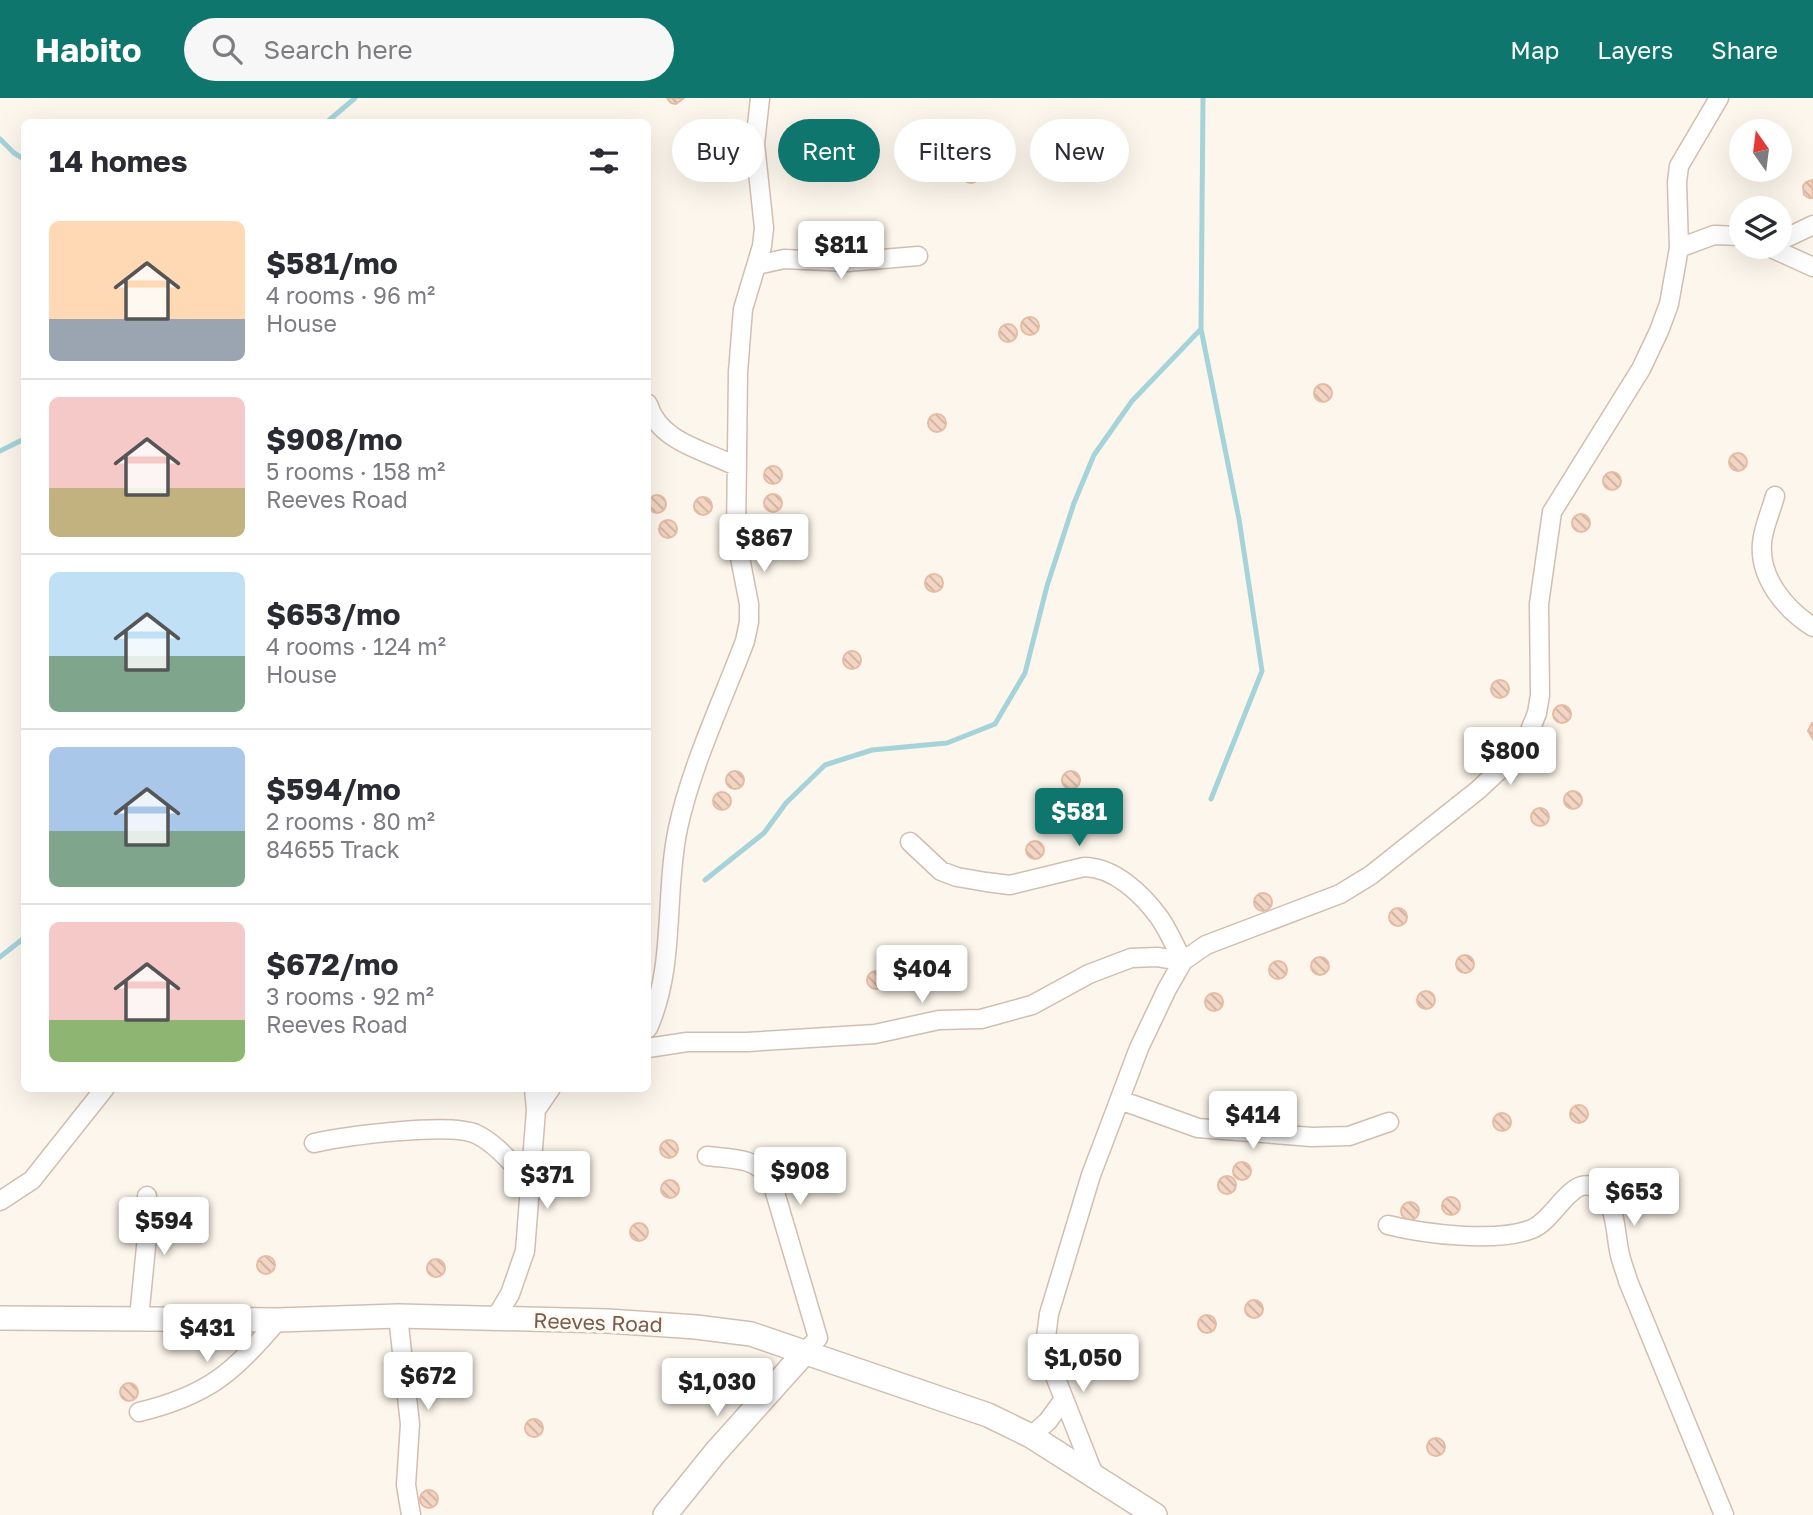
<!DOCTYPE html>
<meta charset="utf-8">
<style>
body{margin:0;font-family:"Golos Text",sans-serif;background:#f7f7f7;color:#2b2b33;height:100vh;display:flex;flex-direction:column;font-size:26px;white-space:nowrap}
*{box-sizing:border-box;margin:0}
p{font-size:23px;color:#7c7c81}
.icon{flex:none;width:38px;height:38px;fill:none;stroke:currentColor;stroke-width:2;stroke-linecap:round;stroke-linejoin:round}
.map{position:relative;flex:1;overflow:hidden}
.details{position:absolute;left:21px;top:21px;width:630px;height:973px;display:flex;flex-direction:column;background:#fff;border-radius:10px;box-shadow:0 7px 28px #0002}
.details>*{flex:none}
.top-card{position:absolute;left:672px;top:21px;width:665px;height:63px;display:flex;gap:14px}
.needle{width:46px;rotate:346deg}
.fabs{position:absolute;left:1729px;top:21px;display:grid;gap:14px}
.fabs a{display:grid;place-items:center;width:63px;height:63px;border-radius:50%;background:#fff;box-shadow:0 7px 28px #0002;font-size:35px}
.price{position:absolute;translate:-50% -60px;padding:0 16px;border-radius:7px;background:#fff;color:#222;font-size:23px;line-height:46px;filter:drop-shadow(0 2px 4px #0008)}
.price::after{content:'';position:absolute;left:50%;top:42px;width:21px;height:16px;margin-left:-10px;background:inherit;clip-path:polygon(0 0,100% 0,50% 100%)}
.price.selected{background:#0f766e;color:#fff}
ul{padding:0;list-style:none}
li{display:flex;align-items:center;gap:21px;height:175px;padding:0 28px}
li+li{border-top:2px solid #e1e1e2}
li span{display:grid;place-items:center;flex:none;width:196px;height:140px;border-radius:10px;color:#555}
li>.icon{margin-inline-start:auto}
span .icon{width:84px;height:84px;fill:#fffc;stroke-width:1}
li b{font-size:30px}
h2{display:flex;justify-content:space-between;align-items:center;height:84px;padding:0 28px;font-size:30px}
.pill{padding:0 24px;border-radius:32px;background:#fff;box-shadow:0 7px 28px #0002;font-size:24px;line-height:63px}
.pill.selected{background:#0f766e;color:#fff}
header{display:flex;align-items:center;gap:42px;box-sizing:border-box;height:98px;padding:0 35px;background:#0f766e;color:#fff}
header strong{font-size:33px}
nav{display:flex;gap:38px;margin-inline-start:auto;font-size:24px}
.search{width:490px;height:63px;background:#f7f7f7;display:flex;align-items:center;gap:18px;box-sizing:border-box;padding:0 24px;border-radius:38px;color:#7c7c81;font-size:26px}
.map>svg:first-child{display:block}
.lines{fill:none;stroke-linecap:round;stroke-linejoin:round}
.stream{stroke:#a5d3da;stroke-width:5}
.building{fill:url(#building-back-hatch);stroke:#e6bba3;stroke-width:2}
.minor-casing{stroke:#d1beb0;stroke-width:21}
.tertiary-casing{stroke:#d1beb0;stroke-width:26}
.minor{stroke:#fff;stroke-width:18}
.tertiary{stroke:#fff;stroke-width:23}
.labels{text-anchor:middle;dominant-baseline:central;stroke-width:6;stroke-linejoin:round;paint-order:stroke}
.street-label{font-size:21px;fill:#7a5c4d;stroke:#fffaf3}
</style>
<header>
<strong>Habito</strong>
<div class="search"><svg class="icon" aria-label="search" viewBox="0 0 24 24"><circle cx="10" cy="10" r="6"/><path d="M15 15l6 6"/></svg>Search here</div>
<nav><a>Map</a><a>Layers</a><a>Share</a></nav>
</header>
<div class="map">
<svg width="1813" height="1417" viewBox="0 0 1813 1417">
<defs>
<pattern id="building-back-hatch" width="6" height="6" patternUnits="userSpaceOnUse" patternTransform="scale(1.75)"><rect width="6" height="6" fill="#f3d5c3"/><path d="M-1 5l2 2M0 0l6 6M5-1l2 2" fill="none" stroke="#cab0a1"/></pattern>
</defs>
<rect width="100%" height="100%" fill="#fdf6ec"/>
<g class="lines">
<!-- stream -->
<path class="stream" d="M 1203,0 L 1201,231 L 1239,421 L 1262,573 L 1211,701
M 327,24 L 355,0
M 0,41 L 14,55 L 24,61
M 0,353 L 24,341
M 705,782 L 764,735 L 786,705 L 825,667 L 872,652 L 947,645 L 995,626 L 1025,575 L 1047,488 L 1074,405 L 1094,357 L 1132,303 L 1201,231
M 0,859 L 24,840"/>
</g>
<!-- building -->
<path class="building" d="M 667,0 L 684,0 L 676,6 L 671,5 Z
M962 76a9 9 0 1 1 18 0a9 9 0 1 1-18 0Z
M 1812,82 L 1813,100 L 1809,100 L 1804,97 L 1803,88 L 1806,84 Z
M1021 228a9 9 0 1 1 18 0a9 9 0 1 1-18 0Z
M999 235a9 9 0 1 1 18 0a9 9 0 1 1-18 0Z
M1314 295a9 9 0 1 1 18 0a9 9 0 1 1-18 0Z
M928 325a9 9 0 1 1 18 0a9 9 0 1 1-18 0Z
M1729 364a9 9 0 1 1 18 0a9 9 0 1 1-18 0Z
M764 377a9 9 0 1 1 18 0a9 9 0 1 1-18 0Z
M1603 383a9 9 0 1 1 18 0a9 9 0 1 1-18 0Z
M764 405a9 9 0 1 1 18 0a9 9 0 1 1-18 0Z
M648 406a9 9 0 1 1 18 0a9 9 0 1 1-18 0Z
M694 408a9 9 0 1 1 18 0a9 9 0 1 1-18 0Z
M1572 425a9 9 0 1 1 18 0a9 9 0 1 1-18 0Z
M659 431a9 9 0 1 1 18 0a9 9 0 1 1-18 0Z
M925 485a9 9 0 1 1 18 0a9 9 0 1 1-18 0Z
M843 562a9 9 0 1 1 18 0a9 9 0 1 1-18 0Z
M1491 591a9 9 0 1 1 18 0a9 9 0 1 1-18 0Z
M1553 616a9 9 0 1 1 18 0a9 9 0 1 1-18 0Z
M 1812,625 L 1813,625 L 1813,641 L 1808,633 Z
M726 682a9 9 0 1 1 18 0a9 9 0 1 1-18 0Z
M1062 682a9 9 0 1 1 18 0a9 9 0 1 1-18 0Z
M1564 702a9 9 0 1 1 18 0a9 9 0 1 1-18 0Z
M713 703a9 9 0 1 1 18 0a9 9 0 1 1-18 0Z
M1531 719a9 9 0 1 1 18 0a9 9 0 1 1-18 0Z
M1026 752a9 9 0 1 1 18 0a9 9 0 1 1-18 0Z
M1254 804a9 9 0 1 1 18 0a9 9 0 1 1-18 0Z
M1389 819a9 9 0 1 1 18 0a9 9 0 1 1-18 0Z
M1456 866a9 9 0 1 1 18 0a9 9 0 1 1-18 0Z
M1311 868a9 9 0 1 1 18 0a9 9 0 1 1-18 0Z
M1269 872a9 9 0 1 1 18 0a9 9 0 1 1-18 0Z
M867 882a9 9 0 1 1 18 0a9 9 0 1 1-18 0Z
M1417 902a9 9 0 1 1 18 0a9 9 0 1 1-18 0Z
M1205 904a9 9 0 1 1 18 0a9 9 0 1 1-18 0Z
M1570 1016a9 9 0 1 1 18 0a9 9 0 1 1-18 0Z
M1493 1024a9 9 0 1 1 18 0a9 9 0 1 1-18 0Z
M660 1051a9 9 0 1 1 18 0a9 9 0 1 1-18 0Z
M1233 1073a9 9 0 1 1 18 0a9 9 0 1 1-18 0Z
M1218 1087a9 9 0 1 1 18 0a9 9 0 1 1-18 0Z
M661 1091a9 9 0 1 1 18 0a9 9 0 1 1-18 0Z
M1442 1108a9 9 0 1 1 18 0a9 9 0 1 1-18 0Z
M1401 1113a9 9 0 1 1 18 0a9 9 0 1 1-18 0Z
M630 1134a9 9 0 1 1 18 0a9 9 0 1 1-18 0Z
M257 1167a9 9 0 1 1 18 0a9 9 0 1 1-18 0Z
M427 1170a9 9 0 1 1 18 0a9 9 0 1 1-18 0Z
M1245 1211a9 9 0 1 1 18 0a9 9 0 1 1-18 0Z
M1198 1226a9 9 0 1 1 18 0a9 9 0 1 1-18 0Z
M120 1294a9 9 0 1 1 18 0a9 9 0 1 1-18 0Z
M525 1330a9 9 0 1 1 18 0a9 9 0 1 1-18 0Z
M1427 1349a9 9 0 1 1 18 0a9 9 0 1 1-18 0Z
M420 1401a9 9 0 1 1 18 0a9 9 0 1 1-18 0Z"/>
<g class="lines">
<!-- minor casing -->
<g class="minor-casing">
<path id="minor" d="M 1780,139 L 1788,139 L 1813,127
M 1769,149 L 1813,169
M 1679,150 L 1714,137 L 1741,138
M 757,167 L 784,161 L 847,164 L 918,158
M 648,306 C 659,344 704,352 736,368
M 1775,398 C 1771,413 1763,430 1762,445 C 1759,480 1785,511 1813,529
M 910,744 L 941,773 L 957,779 L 986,784 L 1010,787 L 1084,769 C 1114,769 1142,796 1159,819 C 1169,833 1175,849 1183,863
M 648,930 C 676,868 664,796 678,730 C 692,666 722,604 745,543 L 749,524 L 749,506 L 736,439 L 738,274 L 743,211 L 762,148 L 764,130 L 755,46 L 760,0
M 648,950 L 687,944 L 747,944 L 875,936 L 939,922 L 981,921 L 1032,907 L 1089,876 L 1131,860 L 1157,859 L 1183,863
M 1120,1002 L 1198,1030 L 1312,1039 L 1349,1038 L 1389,1024
M 536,1012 L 551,990
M 314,1045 C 345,1038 450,1024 476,1036 C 497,1046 513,1067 529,1083
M 707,1058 C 732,1061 755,1059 771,1081 L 818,1240 L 806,1253
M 0,1103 L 32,1082 L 105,990
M 1388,1127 C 1424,1136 1497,1145 1532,1131 C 1557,1121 1572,1072 1599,1092 C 1617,1106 1615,1137 1620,1157 C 1622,1166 1626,1175 1628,1183 L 1724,1417
M 398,1218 L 410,1326 L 406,1387 L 411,1417
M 139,1220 L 148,1129 L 147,1098
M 495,1221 L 510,1196 L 525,1153 L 536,1012 L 534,990
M 139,1314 C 206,1298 234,1275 278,1222
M 1031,1338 L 1048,1323 L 1064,1301
M 1094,1377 L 1051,1268 L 1046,1239 L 1049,1216 L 1091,1077 L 1107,1035 L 1139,950 L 1167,891 L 1183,863 L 1206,847 L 1340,796 L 1371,777 L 1478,692 L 1523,650 L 1537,615 L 1540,597 L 1539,506 L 1552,414 L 1641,271 L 1659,233 L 1669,206 L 1679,150 L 1677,84 L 1679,68 L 1719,0"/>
</g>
<!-- tertiary casing -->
<g class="tertiary-casing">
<path id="tertiary" d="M 0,1220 L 278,1222 L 398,1218 L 608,1223 L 696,1229 L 751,1236 L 988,1317 L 1031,1338 L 1155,1417
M 665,1417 L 715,1355 L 806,1253"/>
</g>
<!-- minor -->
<use href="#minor" class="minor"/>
<!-- tertiary -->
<use href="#tertiary" class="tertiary"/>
</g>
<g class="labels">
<!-- street labels -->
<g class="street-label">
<text transform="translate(598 1224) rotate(2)">Reeves Road</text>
</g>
</g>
</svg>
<div class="fabs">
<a><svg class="needle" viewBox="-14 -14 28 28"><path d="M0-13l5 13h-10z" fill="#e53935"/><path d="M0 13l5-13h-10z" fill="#7c7c81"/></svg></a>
<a><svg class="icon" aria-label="layers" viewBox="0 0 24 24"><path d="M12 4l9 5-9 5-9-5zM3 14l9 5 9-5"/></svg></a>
</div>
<b class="price" style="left:841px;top:183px">$811</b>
<b class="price" style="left:764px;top:476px">$867</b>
<b class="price" style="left:1510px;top:689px">$800</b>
<b class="price selected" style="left:1079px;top:750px">$581</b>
<b class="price" style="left:922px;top:907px">$404</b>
<b class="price" style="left:1253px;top:1053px">$414</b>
<b class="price" style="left:800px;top:1109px">$908</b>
<b class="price" style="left:547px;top:1113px">$371</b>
<b class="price" style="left:1634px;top:1130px">$653</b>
<b class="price" style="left:164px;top:1159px">$594</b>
<b class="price" style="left:207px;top:1266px">$431</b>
<b class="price" style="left:1083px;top:1296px">$1,050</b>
<b class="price" style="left:428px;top:1314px">$672</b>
<b class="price" style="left:717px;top:1320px">$1,030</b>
<div class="top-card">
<a class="pill">Buy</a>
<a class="pill selected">Rent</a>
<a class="pill">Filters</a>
<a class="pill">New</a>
</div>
<section class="details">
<h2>14 homes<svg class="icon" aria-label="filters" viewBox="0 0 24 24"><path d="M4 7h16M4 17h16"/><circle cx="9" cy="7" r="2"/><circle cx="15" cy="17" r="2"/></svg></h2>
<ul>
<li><span style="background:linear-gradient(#ffd9b3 70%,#9aa5b1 0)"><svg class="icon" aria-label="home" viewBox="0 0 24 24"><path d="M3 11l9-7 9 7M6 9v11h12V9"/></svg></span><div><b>$581/mo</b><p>4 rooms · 96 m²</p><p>House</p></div></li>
<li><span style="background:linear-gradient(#f6c9c9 65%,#c2b280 0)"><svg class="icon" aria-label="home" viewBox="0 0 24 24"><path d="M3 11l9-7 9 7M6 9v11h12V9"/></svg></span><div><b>$908/mo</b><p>5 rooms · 158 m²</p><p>Reeves Road</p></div></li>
<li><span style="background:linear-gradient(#bfe0f5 60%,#7fa58c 0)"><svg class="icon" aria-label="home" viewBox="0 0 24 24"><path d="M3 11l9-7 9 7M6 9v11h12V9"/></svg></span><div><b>$653/mo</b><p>4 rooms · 124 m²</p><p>House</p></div></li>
<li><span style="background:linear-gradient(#a9c7e8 60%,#7fa58c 0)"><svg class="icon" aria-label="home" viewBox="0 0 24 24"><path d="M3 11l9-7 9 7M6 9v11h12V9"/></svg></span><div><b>$594/mo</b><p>2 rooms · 80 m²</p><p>84655 Track</p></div></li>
<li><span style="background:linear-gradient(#f6c9c9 70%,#8fb573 0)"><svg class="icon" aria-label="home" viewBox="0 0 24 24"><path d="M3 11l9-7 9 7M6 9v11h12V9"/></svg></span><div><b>$672/mo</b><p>3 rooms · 92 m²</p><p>Reeves Road</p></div></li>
</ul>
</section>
</div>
